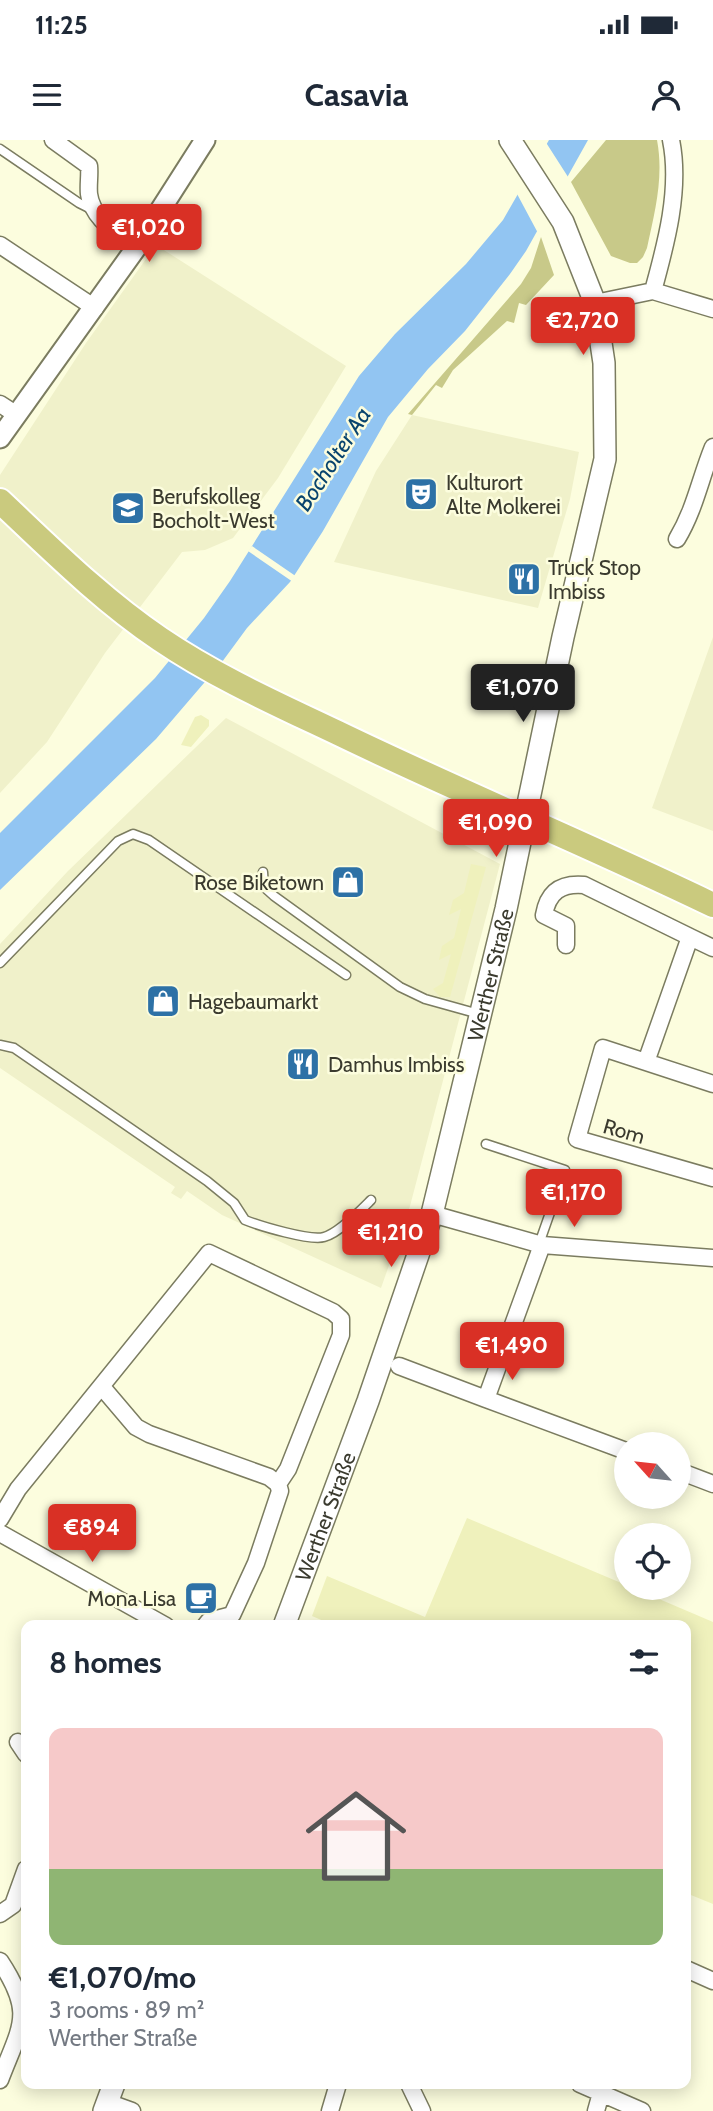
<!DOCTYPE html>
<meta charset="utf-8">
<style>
body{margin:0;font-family:Cabin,sans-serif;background:#f2f2f3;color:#1f2937;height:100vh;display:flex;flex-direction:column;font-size:26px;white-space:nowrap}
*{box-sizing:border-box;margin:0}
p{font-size:23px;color:#747a83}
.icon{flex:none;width:38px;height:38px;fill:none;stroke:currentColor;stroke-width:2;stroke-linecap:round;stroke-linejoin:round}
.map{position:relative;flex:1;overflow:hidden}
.panel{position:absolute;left:21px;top:1480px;width:670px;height:469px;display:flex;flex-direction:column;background:#fff;border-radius:14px;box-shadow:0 4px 18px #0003}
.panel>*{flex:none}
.needle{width:46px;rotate:297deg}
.tools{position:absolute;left:614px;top:1292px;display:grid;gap:14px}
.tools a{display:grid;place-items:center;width:77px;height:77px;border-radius:50%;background:#fff;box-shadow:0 4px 18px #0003;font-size:35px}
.price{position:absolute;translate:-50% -60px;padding:0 16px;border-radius:7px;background:#d93025;color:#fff;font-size:23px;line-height:46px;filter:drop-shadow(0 2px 4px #0008)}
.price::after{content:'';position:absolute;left:50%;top:42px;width:21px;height:16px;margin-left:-10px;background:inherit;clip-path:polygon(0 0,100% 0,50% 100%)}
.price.on{background:#222;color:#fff}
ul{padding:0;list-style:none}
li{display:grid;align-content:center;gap:14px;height:371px;padding:0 28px}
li+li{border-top:2px solid #e0e1e3}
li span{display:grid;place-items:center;height:217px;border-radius:14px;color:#555}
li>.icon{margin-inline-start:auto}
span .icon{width:126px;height:126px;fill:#fffc;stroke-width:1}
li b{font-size:30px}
h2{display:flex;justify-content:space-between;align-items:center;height:84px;padding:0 28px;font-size:30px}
.status{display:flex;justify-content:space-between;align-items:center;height:49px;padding:0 35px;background:#fff;direction:ltr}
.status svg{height:19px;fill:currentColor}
header{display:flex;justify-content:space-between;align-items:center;height:91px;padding:0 28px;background:#fff;font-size:32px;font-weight:700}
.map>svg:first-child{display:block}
.built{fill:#f0f1ca}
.green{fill:#eff1bc}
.forest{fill:#c8c989}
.water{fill:#92c5f2}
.pier{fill:#fcfdde}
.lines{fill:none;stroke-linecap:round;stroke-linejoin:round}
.service-casing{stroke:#7b7c60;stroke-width:11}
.minor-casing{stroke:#7b7c60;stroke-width:19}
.tertiary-casing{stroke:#7b7c60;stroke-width:23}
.secondary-casing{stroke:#7b7c60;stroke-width:24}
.primary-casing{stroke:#fff;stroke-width:28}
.service{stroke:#fff;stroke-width:8}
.minor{stroke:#fff;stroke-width:16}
.tertiary{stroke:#fff;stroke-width:19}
.secondary{stroke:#fff;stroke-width:21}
.primary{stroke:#caca7e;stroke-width:24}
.labels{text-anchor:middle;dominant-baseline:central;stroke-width:5;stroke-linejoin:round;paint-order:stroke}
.poi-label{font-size:21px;fill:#3a3a2e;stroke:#fcfdde;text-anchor:start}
.street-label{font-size:21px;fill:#3a3a2e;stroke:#fcfdde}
.water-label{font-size:23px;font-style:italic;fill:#08446e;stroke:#fcfdde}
</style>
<div class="status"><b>11:25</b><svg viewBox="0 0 49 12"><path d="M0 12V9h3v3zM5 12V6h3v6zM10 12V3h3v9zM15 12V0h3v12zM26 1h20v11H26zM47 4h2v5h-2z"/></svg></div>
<header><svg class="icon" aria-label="menu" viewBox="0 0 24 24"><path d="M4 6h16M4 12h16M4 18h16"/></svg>Casavia<svg class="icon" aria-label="person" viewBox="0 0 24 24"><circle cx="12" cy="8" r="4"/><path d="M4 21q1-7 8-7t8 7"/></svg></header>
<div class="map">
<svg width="713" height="1971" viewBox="0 0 713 1971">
<rect width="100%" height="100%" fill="#fcfdde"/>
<!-- built -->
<path class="built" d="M 156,105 L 346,226 L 278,338 L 233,398 L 205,410 L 182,412 L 105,513 L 47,602 L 0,653 L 0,335 L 86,203 Z
M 412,275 L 579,312 L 570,359 L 538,468 L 334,422 L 376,331 Z
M 713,497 L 713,691 L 652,668 Z
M 226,578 L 500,724 L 410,1066 L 381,1148 L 222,1075 L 187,1051 L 181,1059 L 171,1053 L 175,1047 L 0,928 L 0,804 L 68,731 Z"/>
<!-- green -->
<path class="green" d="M 201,575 L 209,580 L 209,586 L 191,607 L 181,605 L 195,577 Z
M 471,724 L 486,727 L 450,857 L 440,857 L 433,849 L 443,843 L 451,814 L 439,820 L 442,806 L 454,798 L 461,769 L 449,775 L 453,760 L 464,753 Z
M 467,1378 L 626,1445 L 626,1447 L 631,1447 L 713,1482 L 713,1764 L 686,1753 L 686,1486 L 335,1486 L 312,1476 L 327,1436 L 425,1477 Z"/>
<!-- forest -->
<path class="forest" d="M 606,0 L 657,0 C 664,37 655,71 647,108 L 643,117 L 637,123 L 630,123 L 611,116 L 571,42 Z
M 541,97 L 554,135 L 526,165 L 519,163 L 514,183 L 507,181 L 453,230 L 442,248 L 436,245 L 412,275 L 408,274 L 521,144 L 531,128 Z"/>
<!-- water -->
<path class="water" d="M 549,0 L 588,0 L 526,111 L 510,134 L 465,191 L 428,229 L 388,277 L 323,391 L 290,442 L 247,488 L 222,522 L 156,599 L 0,750 L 0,693 L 155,538 L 204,478 L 230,441 L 359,236 L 395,194 L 466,124 L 503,80 Z"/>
<!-- pier -->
<path class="pier" d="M 545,1 L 570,40 L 539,95 L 516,52 Z
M 252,406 L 297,437 L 293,442 L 248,411 Z"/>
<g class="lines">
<!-- service casing -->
<g class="service-casing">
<path id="service" d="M 0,9 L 79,63 L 91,69
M 263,732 L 264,747 L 274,756 L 400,847 L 425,859 L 479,874
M 0,823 L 118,701 L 133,694 L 149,700 L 346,835
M 0,905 L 14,908 L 207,1041 L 234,1063 L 245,1080 C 260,1086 310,1101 324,1097 C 339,1093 360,1071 371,1060
M 486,1004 L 565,1030 L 539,1104"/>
</g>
<!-- minor casing -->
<g class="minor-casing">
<path id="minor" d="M 53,0 L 89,26 C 90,35 88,45 89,54 C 92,79 118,93 136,108
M 0,105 L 95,168
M 653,151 C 666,104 681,49 671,0
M 595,163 L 653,151 L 713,169
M 0,264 L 17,275
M 677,399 C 695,369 700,339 713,307
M 690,797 L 713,808
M 566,805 L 566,786 L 544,775 C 548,752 561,743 584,745 L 690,797 L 646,922
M 713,944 L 603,908 L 577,999 L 713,1038
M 432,1074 L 542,1105 L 713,1118
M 542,1105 L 486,1259 L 626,1311
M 399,1226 L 486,1259
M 102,1247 L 136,1287 L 149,1294 L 269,1337 L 278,1344 L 280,1351 L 256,1423 L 232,1475 L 209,1481 L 205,1486
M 679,1331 L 713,1344
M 0,1379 L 18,1349 L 209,1113 L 333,1172 L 341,1179 L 341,1195 L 288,1329 L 278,1344
M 0,1393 L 166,1486
M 18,1602 L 26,1614
M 0,1774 L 13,1765 L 26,1729
M 0,1821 C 35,1874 21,1885 0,1940
M 686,1829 L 713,1841
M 409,1944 L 422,1971
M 580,1944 L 642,1971
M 107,1962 L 132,1971
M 330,1971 L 338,1944
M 596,1971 L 601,1953"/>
</g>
<!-- tertiary casing -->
<g class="tertiary-casing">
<path id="tertiary" d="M 0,298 L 136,108 L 205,0"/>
</g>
<!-- secondary casing -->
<g class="secondary-casing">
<g id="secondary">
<path id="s1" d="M 284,1486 L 368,1261 L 432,1074 L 506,769 L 563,497 L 605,319 L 604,223 L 595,163 L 563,82 L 510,0"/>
<path d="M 104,1971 L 114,1944"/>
</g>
</g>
<!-- primary casing -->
<g class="primary-casing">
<path id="primary" d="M 0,361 C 51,409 102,460 160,499 C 216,537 277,564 338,593 C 462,653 589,705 713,765"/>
</g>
<!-- service -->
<use href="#service" class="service"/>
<!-- minor -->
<use href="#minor" class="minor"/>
<!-- tertiary -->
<use href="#tertiary" class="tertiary"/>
<!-- secondary -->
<use href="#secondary" class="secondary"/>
<!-- primary -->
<use href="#primary" class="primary"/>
</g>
<!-- icons -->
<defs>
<g id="theatre-square" transform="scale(1.75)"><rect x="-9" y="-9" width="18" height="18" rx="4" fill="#2d71a6" stroke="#fcfdde"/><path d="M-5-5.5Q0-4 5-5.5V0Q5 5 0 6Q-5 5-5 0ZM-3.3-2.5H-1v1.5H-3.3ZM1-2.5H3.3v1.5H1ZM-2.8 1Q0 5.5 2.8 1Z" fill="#fff"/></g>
<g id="school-square" transform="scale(1.75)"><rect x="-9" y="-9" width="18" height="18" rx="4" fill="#2d71a6" stroke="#fcfdde"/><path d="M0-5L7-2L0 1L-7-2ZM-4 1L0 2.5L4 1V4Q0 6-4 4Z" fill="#fff"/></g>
<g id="restaurant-square" transform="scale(1.75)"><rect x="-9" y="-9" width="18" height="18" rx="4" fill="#2d71a6" stroke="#fcfdde"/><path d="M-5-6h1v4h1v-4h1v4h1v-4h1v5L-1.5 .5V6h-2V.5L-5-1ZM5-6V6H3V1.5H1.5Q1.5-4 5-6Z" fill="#fff"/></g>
<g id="shop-square" transform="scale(1.75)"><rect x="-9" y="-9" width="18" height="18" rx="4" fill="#2d71a6" stroke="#fcfdde"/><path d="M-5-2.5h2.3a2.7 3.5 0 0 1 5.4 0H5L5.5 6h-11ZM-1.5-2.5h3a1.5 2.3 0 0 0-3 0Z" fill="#fff"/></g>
<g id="cafe-square" transform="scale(1.75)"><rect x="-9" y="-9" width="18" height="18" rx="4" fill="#2d71a6" stroke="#fcfdde"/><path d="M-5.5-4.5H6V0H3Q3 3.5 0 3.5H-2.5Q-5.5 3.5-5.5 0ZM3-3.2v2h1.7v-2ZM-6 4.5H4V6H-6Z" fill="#fff"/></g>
</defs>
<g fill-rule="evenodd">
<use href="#theatre-square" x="421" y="354"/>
<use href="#school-square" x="128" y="368"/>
<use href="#restaurant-square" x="524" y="439"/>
<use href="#shop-square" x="348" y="742"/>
<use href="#shop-square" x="163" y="861"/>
<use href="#restaurant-square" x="303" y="924"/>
<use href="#cafe-square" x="201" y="1458"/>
</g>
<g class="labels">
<!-- poi labels -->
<g class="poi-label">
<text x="446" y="342">Kulturort<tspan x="446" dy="24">Alte Molkerei</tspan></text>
<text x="152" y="356">Berufskolleg<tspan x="152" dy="24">Bocholt-West</tspan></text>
<text x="548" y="427">Truck Stop<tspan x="548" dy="24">Imbiss</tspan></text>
<text x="324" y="742" text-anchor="end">Rose Biketown</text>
<text x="188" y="861">Hagebaumarkt</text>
<text x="328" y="924">Damhus Imbiss</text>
<text x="176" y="1458" text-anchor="end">Mona Lisa</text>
</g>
<!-- street labels -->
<g class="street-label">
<text stroke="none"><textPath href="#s1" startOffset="684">Werther Straße</textPath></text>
<text transform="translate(624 991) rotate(16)">Rom</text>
<text stroke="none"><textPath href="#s1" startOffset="117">Werther Straße</textPath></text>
</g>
<!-- water labels -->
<g class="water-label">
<text transform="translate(333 319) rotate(-57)">Bocholter Aa</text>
</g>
</g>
</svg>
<div class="tools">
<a><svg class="needle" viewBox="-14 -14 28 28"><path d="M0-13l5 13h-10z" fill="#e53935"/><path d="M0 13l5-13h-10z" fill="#747a83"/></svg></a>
<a><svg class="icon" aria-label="locate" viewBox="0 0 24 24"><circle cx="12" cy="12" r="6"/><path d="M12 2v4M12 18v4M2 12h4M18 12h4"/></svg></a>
</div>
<b class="price" style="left:149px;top:124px">€1,020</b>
<b class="price" style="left:583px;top:217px">€2,720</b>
<b class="price on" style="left:523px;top:584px">€1,070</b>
<b class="price" style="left:496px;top:719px">€1,090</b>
<b class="price" style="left:574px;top:1089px">€1,170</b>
<b class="price" style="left:391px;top:1129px">€1,210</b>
<b class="price" style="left:512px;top:1242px">€1,490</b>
<b class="price" style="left:92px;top:1424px">€894</b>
<section class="panel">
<h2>8 homes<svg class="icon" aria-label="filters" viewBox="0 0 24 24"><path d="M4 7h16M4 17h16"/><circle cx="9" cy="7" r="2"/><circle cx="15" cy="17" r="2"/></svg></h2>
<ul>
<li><span style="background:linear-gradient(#f6c9c9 65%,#8fb573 0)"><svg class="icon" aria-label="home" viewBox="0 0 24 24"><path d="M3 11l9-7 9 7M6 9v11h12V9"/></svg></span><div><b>€1,070/mo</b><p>3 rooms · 89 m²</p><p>Werther Straße</p></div></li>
</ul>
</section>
</div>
